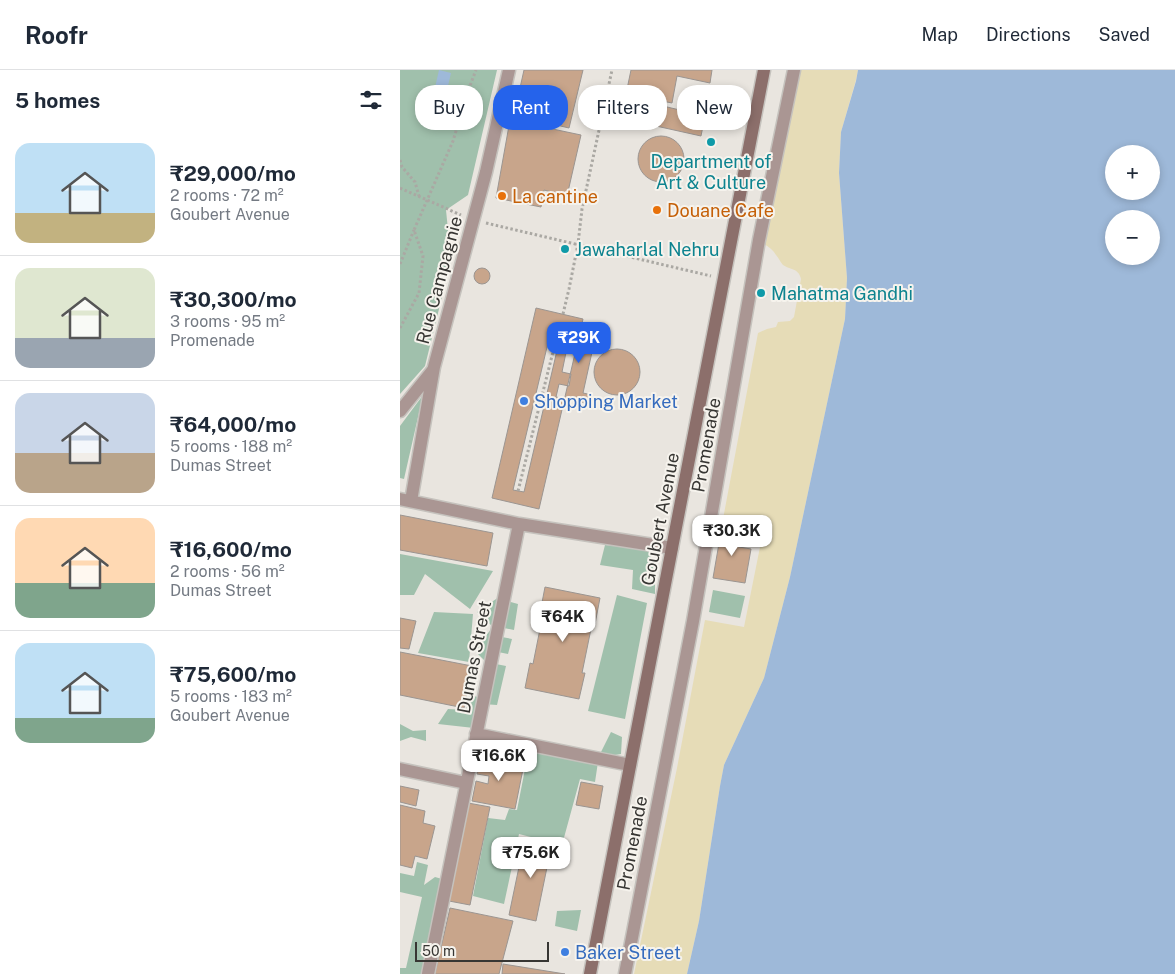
<!DOCTYPE html>
<meta charset="utf-8">
<style>
body{margin:0;font-family:"Public Sans",sans-serif;background:#f2f2f3;color:#1f2937;height:100vh;display:flex;flex-direction:column;font-size:19px;white-space:nowrap}
*{box-sizing:border-box;margin:0}
p{font-size:16px;color:#747a83}
.icon{flex:none;width:28px;height:28px;fill:none;stroke:currentColor;stroke-width:2;stroke-linecap:round;stroke-linejoin:round}
.map{position:relative;flex:1;overflow:hidden}
.panel{display:flex;flex-direction:column;background:#fff;width:400px}
.panel>*{flex:none}
.top-card{position:absolute;left:15px;top:15px;width:475px;height:45px;display:flex;gap:10px}
.tools{position:absolute;left:705px;top:75px;display:grid;gap:10px}
.tools a{display:grid;place-items:center;width:55px;height:55px;border-radius:50%;background:#fff;box-shadow:0 2px 8px #0003;font-size:25px}
.scale{position:absolute;left:15px;bottom:12px;width:134px;box-sizing:border-box;padding-left:5px;border:2px solid #373633;border-top:0;font-size:14px;line-height:18px;white-space:nowrap;color:#373633;-webkit-text-stroke:4px #f6f3ed;paint-order:stroke}
.price{position:absolute;translate:-50% -42px;padding:0 11px;border-radius:10px;background:#fff;color:#222;font-size:16px;line-height:32px;filter:drop-shadow(0 1px 2px #0008)}
.price::after{content:'';position:absolute;left:50%;top:30px;width:15px;height:11px;margin-left:-8px;background:inherit;clip-path:polygon(0 0,100% 0,50% 100%)}
.price.active{background:#2563eb;color:#fff}
ul{padding:0;list-style:none}
li{display:flex;align-items:center;gap:15px;height:125px;padding:0 15px}
li+li{border-top:1px solid #e0e1e3}
li span{display:grid;place-items:center;flex:none;width:140px;height:100px;border-radius:15px;color:#555}
li>.icon{margin-inline-start:auto}
span .icon{width:60px;height:60px;fill:#fffc;stroke-width:1}
li b{font-size:21px}
h2{display:flex;justify-content:space-between;align-items:center;height:60px;padding:0 15px;font-size:21px}
.tag{padding:0 18px;border-radius:20px;background:#fff;box-shadow:0 2px 8px #0003;font-size:18px;line-height:45px}
.tag.active{background:#2563eb;color:#fff}
header{display:flex;align-items:center;gap:30px;box-sizing:border-box;height:70px;padding:0 25px;background:#fff;border-bottom:1px solid #e0e1e3}
header strong{font-size:24px}
nav{display:flex;gap:28px;margin-inline-start:auto;font-size:18px}
main{display:flex;flex:1;min-height:0}
.map>svg:first-child{display:block}
.green{fill:#a0c0ac}
.sand{fill:#e6dcb7}
.water{fill:#9eb9d9;fill-rule:evenodd}
.building{fill:#c8a58b;stroke:#9b9591;fill-rule:evenodd}
.lines{fill:none;stroke-linecap:round;stroke-linejoin:round}
.street-casing{stroke:#c5c2bd;stroke-width:15}
.secondary-casing{stroke:#c5c2bd;stroke-width:15}
.path{stroke:#aaa8a3;stroke-width:3;stroke-dasharray:2.5 2.5;stroke-linecap:butt}
.street{stroke:#aa9693;stroke-width:12}
.secondary{stroke:#8c6f6b;stroke-width:12}
.culture-dot{fill:#0f9aa8;stroke:#f6f3ed;stroke-width:2}
.food-dot{fill:#e8710a;stroke:#f6f3ed;stroke-width:2}
.shop-dot{fill:#3f7fe0;stroke:#f6f3ed;stroke-width:2}
.labels{text-anchor:middle;dominant-baseline:central;stroke-width:4;stroke-linejoin:round;paint-order:stroke}
.culture-label{font-size:18px;fill:#0d838f;stroke:#f6f3ed;text-anchor:start}
.food-label{font-size:18px;fill:#c56008;stroke:#f6f3ed;text-anchor:start}
.street-label{font-size:18px;fill:#373633;stroke:#f6f3ed}
.shop-label{font-size:18px;fill:#366cbe;stroke:#f6f3ed;text-anchor:start}
</style>
<header>
<strong>Roofr</strong>
<nav><a>Map</a><a>Directions</a><a>Saved</a></nav>
</header>
<main>
<section class="panel">
<h2>5 homes<svg class="icon" aria-label="filters" viewBox="0 0 24 24"><path d="M4 7h16M4 17h16"/><circle cx="9" cy="7" r="2"/><circle cx="15" cy="17" r="2"/></svg></h2>
<ul>
<li><span style="background:linear-gradient(#bfe0f5 70%,#c2b280 0)"><svg class="icon" aria-label="home" viewBox="0 0 24 24"><path d="M3 11l9-7 9 7M6 9v11h12V9"/></svg></span><div><b>₹29,000/mo</b><p>2 rooms · 72 m²</p><p>Goubert Avenue</p></div></li>
<li><span style="background:linear-gradient(#dfe7d0 70%,#9aa5b1 0)"><svg class="icon" aria-label="home" viewBox="0 0 24 24"><path d="M3 11l9-7 9 7M6 9v11h12V9"/></svg></span><div><b>₹30,300/mo</b><p>3 rooms · 95 m²</p><p>Promenade</p></div></li>
<li><span style="background:linear-gradient(#c9d6e8 60%,#b9a48a 0)"><svg class="icon" aria-label="home" viewBox="0 0 24 24"><path d="M3 11l9-7 9 7M6 9v11h12V9"/></svg></span><div><b>₹64,000/mo</b><p>5 rooms · 188 m²</p><p>Dumas Street</p></div></li>
<li><span style="background:linear-gradient(#ffd9b3 65%,#7fa58c 0)"><svg class="icon" aria-label="home" viewBox="0 0 24 24"><path d="M3 11l9-7 9 7M6 9v11h12V9"/></svg></span><div><b>₹16,600/mo</b><p>2 rooms · 56 m²</p><p>Dumas Street</p></div></li>
<li><span style="background:linear-gradient(#bfe0f5 75%,#7fa58c 0)"><svg class="icon" aria-label="home" viewBox="0 0 24 24"><path d="M3 11l9-7 9 7M6 9v11h12V9"/></svg></span><div><b>₹75,600/mo</b><p>5 rooms · 183 m²</p><p>Goubert Avenue</p></div></li>
</ul>
</section>
<div class="map">
<svg width="775" height="904" viewBox="0 0 775 904">
<rect width="100%" height="100%" fill="#e9e5df"/>
<!-- green -->
<path class="green" d="M 0,0 L 97,0 L 68,125 L 46,140 L 51,190 L 25,296 L 0,324 Z
M 23,325 L 4,409 L 0,408 L 0,356 Z
M 205,475 L 249,479 L 255,506 L 255,524 L 232,519 L 233,500 L 200,495 Z
M 0,484 L 93,501 L 70,539 L 25,504 L 14,525 L 0,525 Z
M 313,520 L 345,526 L 340,548 L 309,542 Z
M 217,525 L 247,533 L 225,649 L 188,641 Z
M 99,527 L 86,592 L 74,580 L 93,557 L 77,542 Z
M 107,531 L 118,534 L 114,560 L 104,558 L 102,567 L 112,569 L 108,584 L 98,582 L 96,594 L 106,596 L 97,635 L 83,634 Z
M 34,542 L 73,544 L 69,592 L 18,583 Z
M 70,625 L 81,628 L 74,658 L 38,654 L 48,639 L 66,640 Z
M 0,654 L 13,661 L 26,660 L 26,671 L 11,667 L 0,671 Z
M 211,662 L 222,667 L 221,684 L 209,686 L 200,684 Z
M 77,666 L 198,692 L 195,712 L 180,709 L 162,775 L 119,764 L 104,834 L 73,826 L 88,748 L 105,750 L 109,739 L 117,740 L 126,694 L 74,682 Z
M 17,792 L 28,795 L 24,815 L 35,807 L 42,809 L 21,904 L 0,904 L 0,898 L 6,898 L 22,827 L 0,822 L 0,803 L 14,806 Z
M 181,840 L 177,861 L 155,856 L 157,841 Z"/>
<!-- sand -->
<path class="sand" d="M 397,0 L 458,0 L 456,10 L 441,62 L 439,103 L 447,208 L 445,249 L 390,507 L 364,608 L 324,695 L 320,716 L 299,851 L 287,904 L 234,904 L 277,698 L 305,550 L 344,557 L 364,457 L 323,449 L 358,263 L 367,259 L 376,257 L 378,252 L 390,251 L 394,247 L 401,209 C 399,198 390,200 383,195 C 380,192 379,188 376,185 C 373,180 369,177 364,174 Z"/>
<!-- water -->
<path class="water" d="M 39,0 L 51,3 L 41,46 L 29,44 Z
M 458,0 L 775,0 L 775,904 L 287,904 L 299,851 L 320,716 L 324,695 L 364,608 L 390,507 L 445,249 L 447,208 L 439,103 L 441,62 L 456,11 ZM 714,84 L 751,84 L 751,121 L 714,121 ZM 714,149 L 751,149 L 751,186 L 714,186 Z"/>
<!-- building -->
<path class="building" d="M 124,0 L 183,0 L 169,58 L 114,45 Z
M 231,0 L 312,0 L 310,13 L 277,6 L 272,33 L 226,24 Z
M 324,16 L 336,18 L 332,37 L 320,34 L 321,30 L 316,29 L 318,18 L 323,19 Z
M 225,27 L 305,46 L 301,66 L 220,48 Z
M 110,50 L 181,65 L 167,126 L 144,120 L 141,137 L 96,128 Z
M238 89a23 23 0 1 1 46 0a23 23 0 1 1-46 0Z
M74 206a8 8 0 1 1 16 0a8 8 0 1 1-16 0Z
M 136,238 L 183,249 L 139,439 L 92,428 ZM 152,256 L 162,259 L 124,422 L 113,420 Z
M 171,258 L 206,265 L 204,276 L 194,273 L 183,323 L 192,325 L 190,334 L 156,327 L 159,314 L 169,316 L 171,304 L 162,302 Z
M194 302a23 23 0 1 1 46 0a23 23 0 1 1-46 0Z
M 0,445 L 93,463 L 87,496 L 0,480 Z
M 322,456 L 341,460 L 339,477 L 351,479 L 345,513 L 313,508 Z
M 145,517 L 200,528 L 195,554 L 192,554 L 182,603 L 185,603 L 179,629 L 125,618 L 130,593 L 133,594 L 143,544 L 140,543 Z
M 0,548 L 16,551 L 9,579 L 0,578 Z
M 0,582 L 72,596 L 64,638 L 0,625 Z
M 81,685 L 124,694 L 115,739 L 72,731 L 76,711 L 88,714 L 89,706 L 77,704 Z
M 181,712 L 203,716 L 199,739 L 176,735 Z
M 0,716 L 19,720 L 16,736 L 0,732 Z
M 68,733 L 90,737 L 70,835 L 49,831 Z
M 0,735 L 25,741 L 23,753 L 35,756 L 27,789 L 15,786 L 12,798 L 0,795 Z
M 125,768 L 152,773 L 136,851 L 109,845 Z
M 50,838 L 113,851 L 99,904 L 35,904 Z
M 103,894 L 165,904 L 102,904 Z"/>
<g class="lines">
<!-- street casing -->
<g class="street-casing">
<path id="street" d="M 0,341 L 33,300
M 0,429 L 119,454 L 272,478
M 11,431 L 34,297 L 86,102 L 109,0
M 76,664 L 230,695
M 0,699 L 66,713
M 28,904 L 119,454
M 225,904 L 293,551 L 359,170 L 394,0"/>
</g>
<!-- secondary casing -->
<g class="secondary-casing">
<path id="secondary" d="M 190,904 L 364,0"/>
</g>
<!-- path -->
<path class="path" d="M 0,90 L 2,97 L 15,112 L 19,126
M 0,118 L 61,145
M 86,153 L 311,206
M 0,194 L 14,160
M 163,244 L 169,219 L 178,174 L 182,139 L 212,0
M 0,258 L 19,223 L 23,186 L 14,160 L 53,71 L 68,21 L 76,0
M 118,421 L 159,258"/>
<!-- street -->
<use href="#street" class="street"/>
<!-- secondary -->
<use href="#secondary" class="secondary"/>
</g>
<!-- markers -->
<g class="culture-dot">
<circle cx="311" cy="72" r="5"/>
<circle cx="165" cy="179" r="5"/>
<circle cx="361" cy="223" r="5"/>
</g>
<g class="food-dot">
<circle cx="102" cy="126" r="5"/>
<circle cx="257" cy="140" r="5"/>
</g>
<g class="shop-dot">
<circle cx="124" cy="331" r="5"/>
<circle cx="165" cy="882" r="5"/>
</g>
<g class="labels">
<!-- culture labels -->
<g class="culture-label">
<text x="311" y="91" text-anchor="middle">Department of<tspan x="311" dy="21">Art &amp; Culture</tspan></text>
<text x="175" y="179">Jawaharlal Nehru</text>
<text x="371" y="223">Mahatma Gandhi</text>
</g>
<!-- food labels -->
<g class="food-label">
<text x="112" y="126">La cantine</text>
<text x="267" y="140">Douane Cafe</text>
</g>
<!-- street labels -->
<g class="street-label">
<text transform="translate(39 210) rotate(-75)">Rue Campagnie</text>
<text transform="translate(306 375) rotate(-80)">Promenade</text>
<text transform="translate(260 449) rotate(-79)">Goubert Avenue</text>
<text transform="translate(74 587) rotate(-79)">Dumas Street</text>
<text transform="translate(232 773) rotate(-79)">Promenade</text>
</g>
<!-- shop labels -->
<g class="shop-label">
<text x="134" y="331">Shopping Market</text>
<text x="175" y="882">Baker Street</text>
</g>
</g>
</svg>
<div class="tools">
<a>+</a>
<a>−</a>
</div>
<div class="scale">50 m</div>
<b class="price active" style="left:179px;top:294px">₹29K</b>
<b class="price" style="left:332px;top:487px">₹30.3K</b>
<b class="price" style="left:163px;top:573px">₹64K</b>
<b class="price" style="left:99px;top:712px">₹16.6K</b>
<b class="price" style="left:131px;top:809px">₹75.6K</b>
<div class="top-card">
<a class="tag">Buy</a>
<a class="tag active">Rent</a>
<a class="tag">Filters</a>
<a class="tag">New</a>
</div>
</div>
</main>
